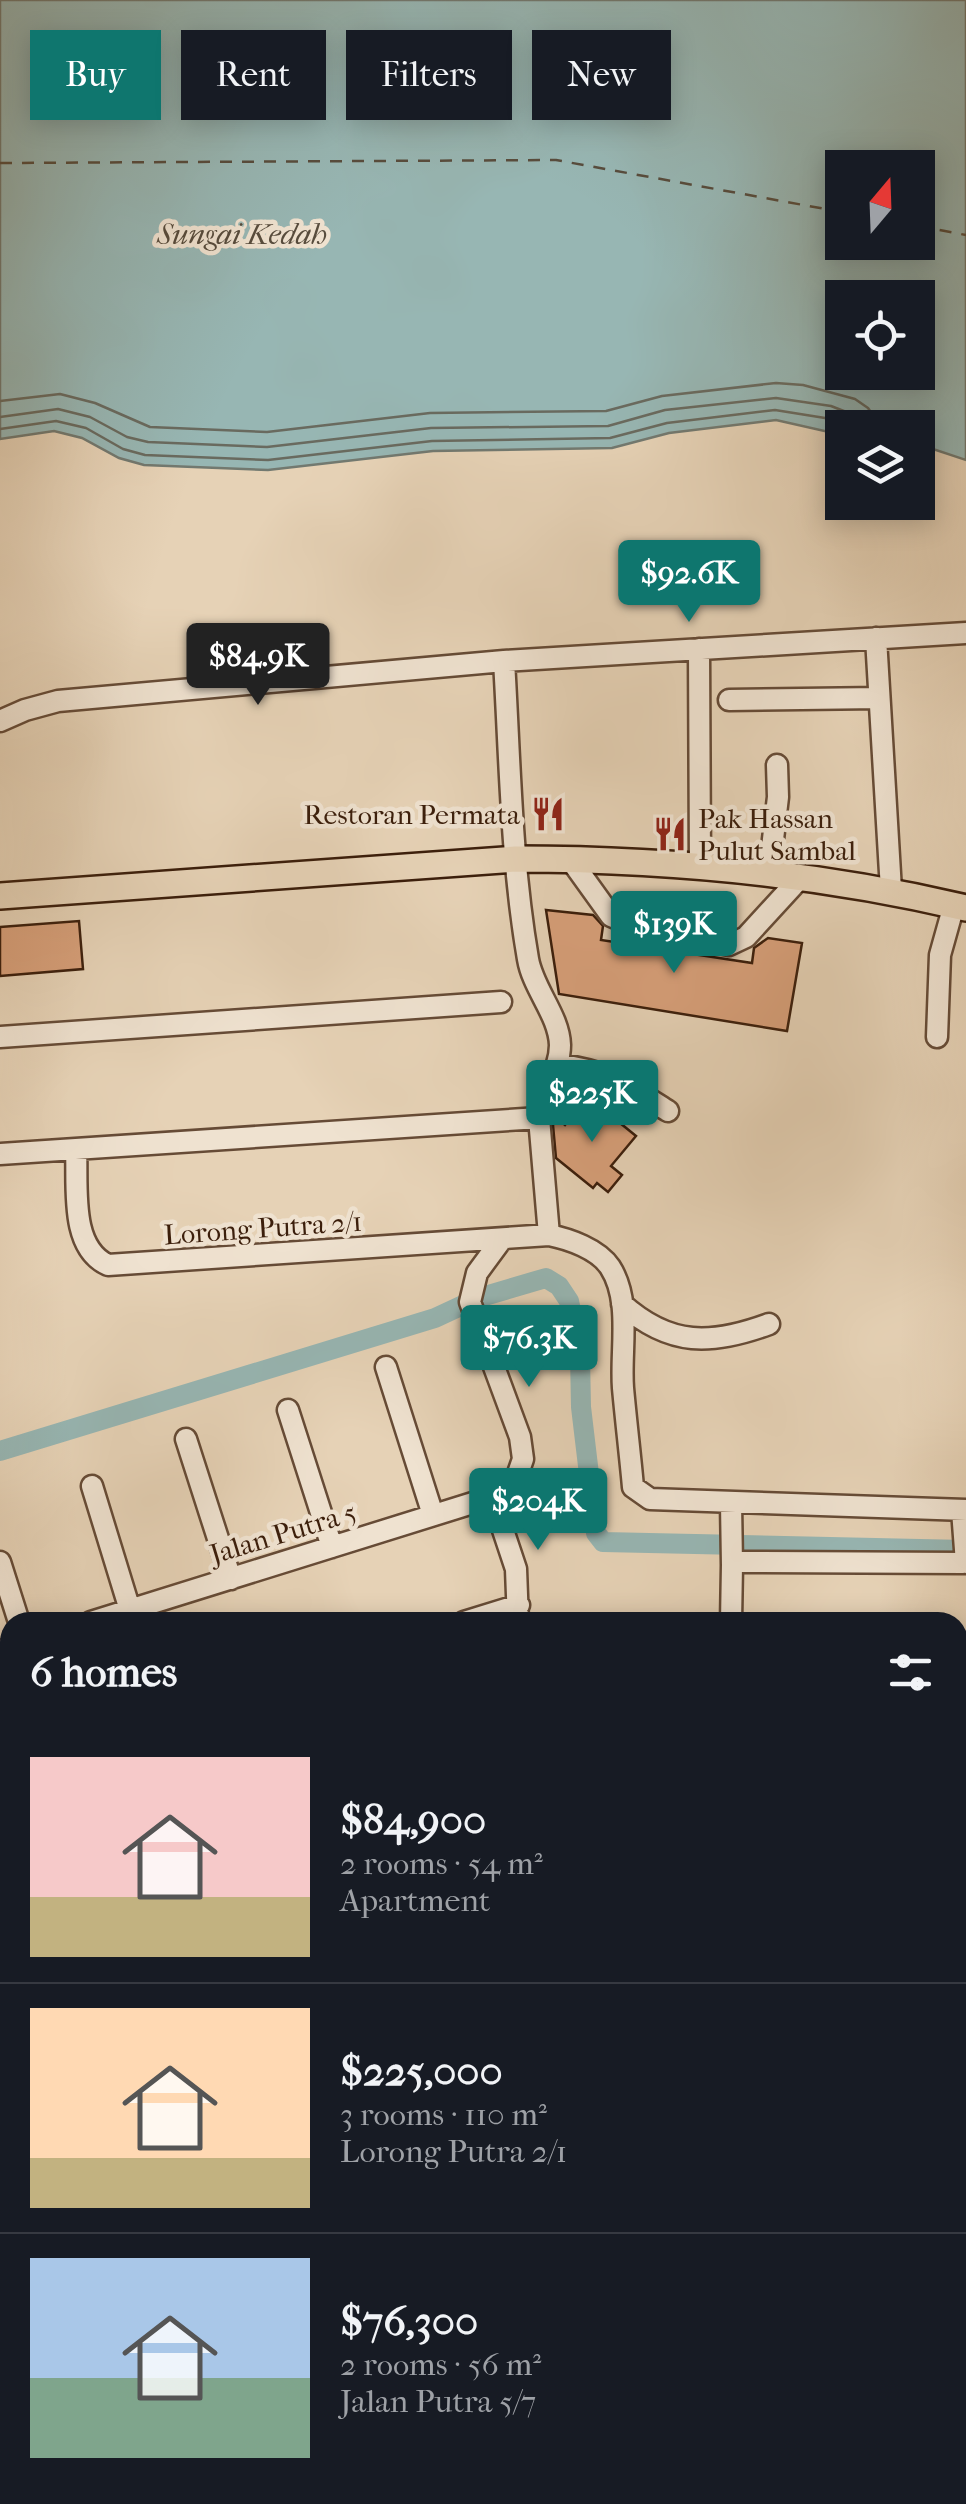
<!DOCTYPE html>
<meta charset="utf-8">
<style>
body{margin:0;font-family:"IM FELL French Canon",serif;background:#242831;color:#f1f3f6;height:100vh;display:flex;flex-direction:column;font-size:38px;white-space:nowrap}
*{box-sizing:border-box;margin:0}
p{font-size:32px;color:#9ea1a6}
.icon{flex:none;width:55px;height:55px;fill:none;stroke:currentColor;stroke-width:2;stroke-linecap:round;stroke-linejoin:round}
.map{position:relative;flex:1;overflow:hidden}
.sheet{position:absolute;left:0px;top:1612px;width:968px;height:892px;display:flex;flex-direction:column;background:#171b24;border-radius:30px 30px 0 0;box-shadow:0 5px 25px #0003}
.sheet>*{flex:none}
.guide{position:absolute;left:30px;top:30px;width:908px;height:90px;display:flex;gap:20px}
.needle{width:65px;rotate:19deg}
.fabs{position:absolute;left:825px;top:150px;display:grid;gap:20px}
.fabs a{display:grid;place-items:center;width:110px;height:110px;border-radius:0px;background:#171b24;box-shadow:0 5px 25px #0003;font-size:50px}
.price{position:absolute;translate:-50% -85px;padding:0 22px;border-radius:10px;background:#0f766e;color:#fff;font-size:32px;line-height:65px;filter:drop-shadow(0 2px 5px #0008)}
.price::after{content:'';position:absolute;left:50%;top:60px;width:30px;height:22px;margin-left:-15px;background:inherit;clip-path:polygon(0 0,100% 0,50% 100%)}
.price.active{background:#222;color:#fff}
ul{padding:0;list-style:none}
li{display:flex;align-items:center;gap:30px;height:250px;padding:0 30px}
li+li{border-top:2px solid #363941}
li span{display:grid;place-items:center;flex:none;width:280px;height:200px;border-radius:0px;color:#555}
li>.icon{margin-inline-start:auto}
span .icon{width:120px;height:120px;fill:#fffc;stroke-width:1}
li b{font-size:42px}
h2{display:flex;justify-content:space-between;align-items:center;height:120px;padding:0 30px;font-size:42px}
.tag{padding:0 35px;border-radius:0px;background:#171b24;box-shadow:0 5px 25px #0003;font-size:35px;line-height:90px}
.tag.active{background:#0f766e;color:#fff}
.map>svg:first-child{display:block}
.green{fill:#b2bd90;stroke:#766e4e;stroke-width:2.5}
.water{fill:#97b6b3;stroke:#727970;stroke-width:2.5;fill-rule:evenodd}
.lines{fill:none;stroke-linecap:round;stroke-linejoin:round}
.shore{stroke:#696a5f;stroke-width:2.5}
.canal{stroke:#97b6b3;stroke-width:20}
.ferry{stroke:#574c3d;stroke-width:2.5;stroke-dasharray:12 10;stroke-linecap:butt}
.building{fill:#d79f79;stroke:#3b1e0b;stroke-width:2.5}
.minor-casing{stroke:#664b36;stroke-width:25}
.major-casing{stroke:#3b1e0b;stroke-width:30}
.minor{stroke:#efe2d0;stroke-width:20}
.major{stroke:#e6d2b6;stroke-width:25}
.labels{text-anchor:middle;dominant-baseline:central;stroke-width:9;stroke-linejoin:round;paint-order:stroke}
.poi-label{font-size:28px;fill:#3b1e0b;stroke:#efe2d0;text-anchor:end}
.street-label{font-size:28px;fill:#3b1e0b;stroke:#efe2d0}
.water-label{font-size:30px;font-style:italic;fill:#574c3d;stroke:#efe2d0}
</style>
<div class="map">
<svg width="966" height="2504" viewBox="0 0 966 2504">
<rect width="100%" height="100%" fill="#e6d2b6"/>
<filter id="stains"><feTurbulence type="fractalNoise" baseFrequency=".002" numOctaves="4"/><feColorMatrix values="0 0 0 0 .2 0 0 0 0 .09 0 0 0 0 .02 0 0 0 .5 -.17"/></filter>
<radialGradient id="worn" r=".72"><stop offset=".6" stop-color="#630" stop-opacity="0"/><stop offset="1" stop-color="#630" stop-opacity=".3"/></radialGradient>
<!-- green -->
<path class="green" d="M 724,2495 L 822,2495 L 824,2504 L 725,2504 Z"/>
<!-- water -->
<path class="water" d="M 0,0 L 966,0 L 966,460 L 918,444 L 918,428 L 842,428 L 842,435 L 776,420 L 669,433 L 612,448 L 433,451 L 268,470 L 144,465 L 119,458 L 82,438 L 54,431 L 0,439 ZM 842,168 L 918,168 L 918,242 L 842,242 ZM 842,298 L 918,298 L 918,372 L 842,372 Z"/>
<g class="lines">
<!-- shore -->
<path class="shore" d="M 0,401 L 60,394 L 95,403 L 150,427 L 267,432 L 430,413 L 606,411 L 662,396 L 776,383 L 803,385 L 855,399 L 868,408 L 882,428
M 0,417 L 58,409 L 90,417 L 127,437 L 148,442 L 267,447 L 431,428 L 608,426 L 665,410 L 776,398 L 831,406 L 854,415 L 863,428
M 0,429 L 56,421 L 86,428 L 123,449 L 145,455 L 268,460 L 432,441 L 610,438 L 667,423 L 775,410 L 825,418 L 849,428"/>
<!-- canal -->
<path class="canal" d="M 478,1298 L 546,1278 L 559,1286 L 569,1301 L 580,1356 L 581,1407 L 596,1533 L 603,1542 L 966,1550
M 0,1451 L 435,1318 L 463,1305"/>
<!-- ferry -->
<path class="ferry" d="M 0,163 L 556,160 L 842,212
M 918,226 L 966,235"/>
</g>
<!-- building -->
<path class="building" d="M 546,910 L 593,915 L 603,926 L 601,940 L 752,963 L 754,948 L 768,938 L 802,943 L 787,1031 L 559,994 Z
M 79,921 L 83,969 L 0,976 L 0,927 Z
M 588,1097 L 636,1136 L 611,1166 L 622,1175 L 608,1192 L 597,1183 L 593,1188 L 556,1158 L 553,1125 L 558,1119 L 565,1125 Z"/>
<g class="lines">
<!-- minor casing -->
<g class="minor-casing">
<path id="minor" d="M 876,638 L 891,890
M 699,649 L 700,865
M 504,661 C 510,760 511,861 528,959 C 533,989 559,1015 560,1045 C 560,1071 541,1092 539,1118 L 549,1235
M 729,700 L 879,698
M 0,721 L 25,710 L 58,701 L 504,661 L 966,633
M 570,859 L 611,916 L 637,927 L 729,945 L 746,937 L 801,877
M 769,873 L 778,797 L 777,765
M 0,1037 L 501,1002
M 937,1037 L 940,955 L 954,905
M 558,1065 C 607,1070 627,1085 668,1111
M 76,1149 C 78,1186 69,1247 108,1265 L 549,1235 C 569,1239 598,1249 610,1267 C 632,1301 620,1350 623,1388 C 626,1421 630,1454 633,1487 L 650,1499 L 966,1510
M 0,1154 L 539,1118
M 622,1304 C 670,1347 712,1345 769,1324
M 386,1367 L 433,1515
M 288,1410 L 332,1547
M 186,1439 L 231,1579
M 92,1486 L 130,1610
M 492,1497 L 516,1569 L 518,1622
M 731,1503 L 732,1565
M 962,1510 L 966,1563
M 0,1562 L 19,1622
M 91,1622 L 492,1497 L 514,1485 L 523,1459 L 520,1437 L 470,1302 L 477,1273 L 502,1239
M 464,1622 L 519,1605
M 731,1622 L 732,1565 L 739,1562 L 963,1563
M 0,1651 L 10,1648
M 0,1772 L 10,1769
M 0,1936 L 10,1996
M 0,2100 L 10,2098
M 0,2230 L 10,2228
M 0,2342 L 10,2340
M 0,2456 L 10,2454
M 286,2495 L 288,2504
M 584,2495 L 586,2504
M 853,2495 L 855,2504"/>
</g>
<!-- major casing -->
<g class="major-casing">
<path id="major" d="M 0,896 L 516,859 C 668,859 818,873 966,908"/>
</g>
<!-- minor -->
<use href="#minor" class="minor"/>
<!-- major -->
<use href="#major" class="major"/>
</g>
<!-- icons -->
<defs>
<g id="restaurant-bare" transform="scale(2.7)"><path d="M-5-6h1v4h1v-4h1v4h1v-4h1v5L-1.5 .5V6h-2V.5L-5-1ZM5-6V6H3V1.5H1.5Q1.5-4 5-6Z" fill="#8f2418" stroke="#efe2d0" stroke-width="2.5" paint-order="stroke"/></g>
</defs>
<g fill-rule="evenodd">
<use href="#restaurant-bare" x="548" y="814"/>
<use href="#restaurant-bare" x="670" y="834"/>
</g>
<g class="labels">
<!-- poi labels -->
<g class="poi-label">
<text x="520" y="814">Restoran Permata</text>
<text x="698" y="818" text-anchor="start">Pak Hassan<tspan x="698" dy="32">Pulut Sambal</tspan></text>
</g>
<!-- street labels -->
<g class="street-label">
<text transform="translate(263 1228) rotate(-4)">Lorong Putra 2/1</text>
<text transform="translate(283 1533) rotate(-17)">Jalan Putra 5</text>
</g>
<!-- water labels -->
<g class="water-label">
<text x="242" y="234">Sungai Kedah</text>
</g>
</g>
<rect width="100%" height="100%" filter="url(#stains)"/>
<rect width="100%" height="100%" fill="url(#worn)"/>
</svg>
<div class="fabs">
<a><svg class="needle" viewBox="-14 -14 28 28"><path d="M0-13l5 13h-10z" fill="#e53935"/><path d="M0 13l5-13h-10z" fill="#9ea1a6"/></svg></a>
<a><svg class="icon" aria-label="locate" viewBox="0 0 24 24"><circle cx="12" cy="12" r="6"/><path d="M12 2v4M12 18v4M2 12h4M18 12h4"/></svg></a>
<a><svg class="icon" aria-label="layers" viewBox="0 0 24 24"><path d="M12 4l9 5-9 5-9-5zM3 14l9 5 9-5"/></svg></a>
</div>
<b class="price" style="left:689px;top:625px">$92.6K</b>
<b class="price active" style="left:258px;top:708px">$84.9K</b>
<b class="price" style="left:674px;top:976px">$139K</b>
<b class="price" style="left:592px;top:1145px">$225K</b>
<b class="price" style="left:529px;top:1390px">$76.3K</b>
<b class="price" style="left:538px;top:1553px">$204K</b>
<div class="guide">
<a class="tag active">Buy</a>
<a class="tag">Rent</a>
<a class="tag">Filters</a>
<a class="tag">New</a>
</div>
<section class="sheet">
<h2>6 homes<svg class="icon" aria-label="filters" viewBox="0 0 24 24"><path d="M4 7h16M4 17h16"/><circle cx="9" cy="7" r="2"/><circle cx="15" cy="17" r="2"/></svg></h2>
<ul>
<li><span style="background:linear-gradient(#f6c9c9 70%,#c2b280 0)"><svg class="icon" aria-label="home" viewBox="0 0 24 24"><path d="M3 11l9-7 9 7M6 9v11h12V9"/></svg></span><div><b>$84,900</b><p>2 rooms · 54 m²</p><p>Apartment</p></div></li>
<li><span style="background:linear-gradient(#ffd9b3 75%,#c2b280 0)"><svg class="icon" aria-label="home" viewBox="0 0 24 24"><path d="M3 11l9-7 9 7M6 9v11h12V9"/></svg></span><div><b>$225,000</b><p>3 rooms · 110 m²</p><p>Lorong Putra 2/1</p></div></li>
<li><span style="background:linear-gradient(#a9c7e8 60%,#7fa58c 0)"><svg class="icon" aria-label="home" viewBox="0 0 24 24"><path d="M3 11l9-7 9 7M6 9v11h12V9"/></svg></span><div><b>$76,300</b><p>2 rooms · 56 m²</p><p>Jalan Putra 5/7</p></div></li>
</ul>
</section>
</div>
